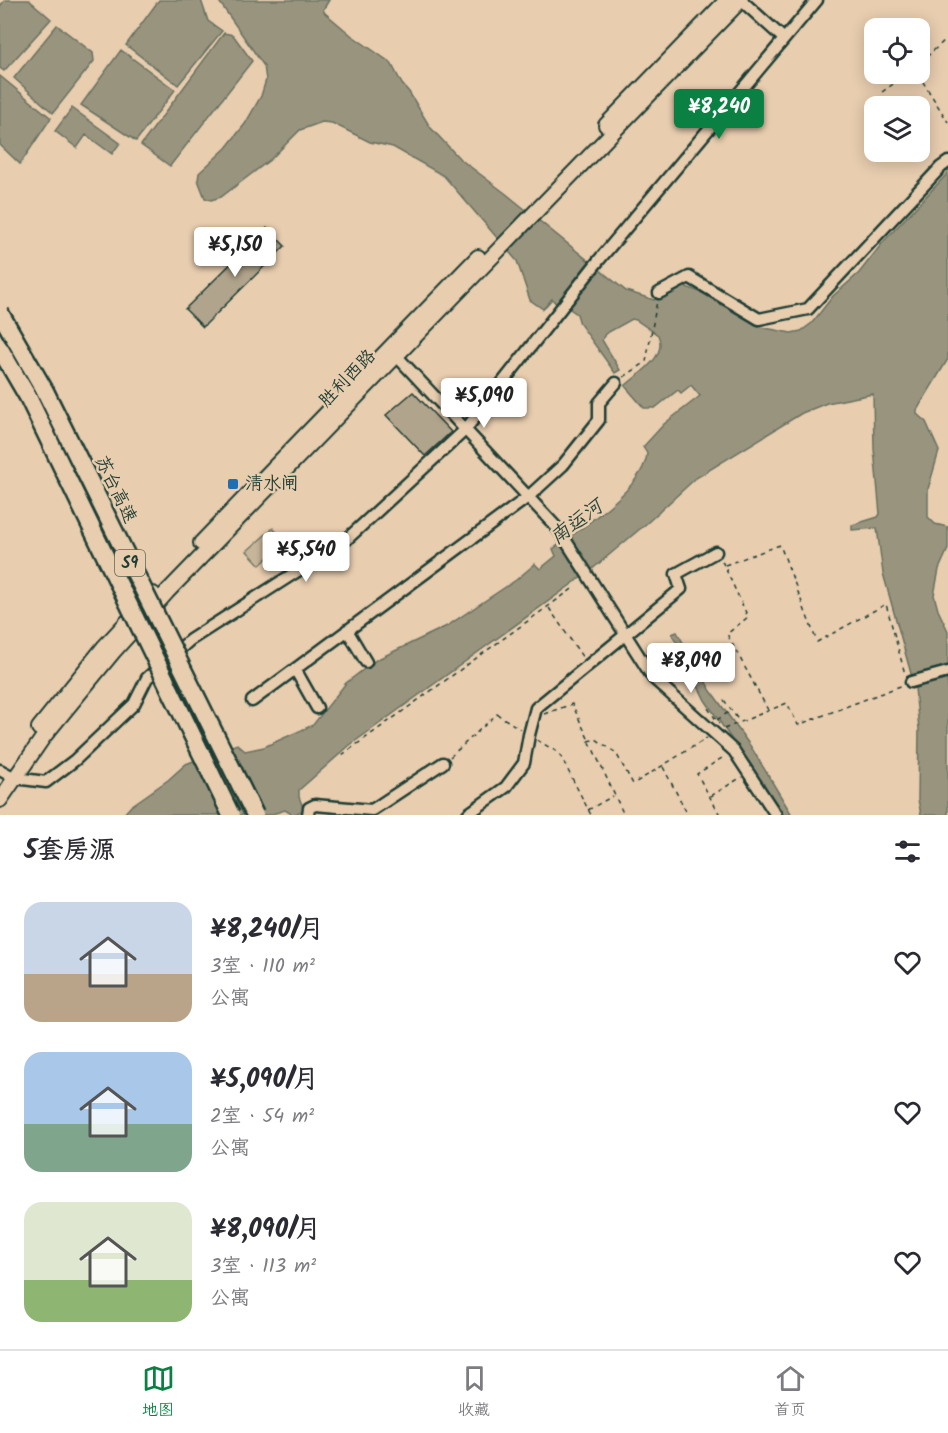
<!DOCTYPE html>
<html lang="zh">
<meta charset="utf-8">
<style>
body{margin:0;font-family:Kalam,"LXGW WenKai TC",sans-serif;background:#f7f7f7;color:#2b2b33;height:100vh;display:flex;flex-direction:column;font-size:22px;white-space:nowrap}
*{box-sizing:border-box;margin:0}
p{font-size:20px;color:#7c7c81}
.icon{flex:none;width:33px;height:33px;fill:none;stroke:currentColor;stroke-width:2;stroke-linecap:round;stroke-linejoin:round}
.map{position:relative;height:815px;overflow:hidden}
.drawer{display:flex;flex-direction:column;background:#fff;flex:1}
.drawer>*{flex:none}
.fabs{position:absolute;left:864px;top:18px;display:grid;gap:12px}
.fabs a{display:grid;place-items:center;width:66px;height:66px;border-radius:12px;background:#fff;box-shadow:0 3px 15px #0003;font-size:30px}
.price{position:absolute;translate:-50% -51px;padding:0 14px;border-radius:6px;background:#fff;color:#222;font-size:20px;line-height:39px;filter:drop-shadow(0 2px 3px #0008)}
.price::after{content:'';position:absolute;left:50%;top:36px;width:18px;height:14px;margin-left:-9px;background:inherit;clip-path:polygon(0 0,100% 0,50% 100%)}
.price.on{background:#0b8043;color:#fff}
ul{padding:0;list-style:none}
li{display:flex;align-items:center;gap:18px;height:150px;padding:0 24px}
li span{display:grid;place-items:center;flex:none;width:168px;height:120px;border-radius:18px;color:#555}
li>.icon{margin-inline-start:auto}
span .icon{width:72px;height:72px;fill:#fffc;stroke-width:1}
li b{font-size:26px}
h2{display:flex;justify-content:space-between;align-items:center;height:72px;padding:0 24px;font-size:26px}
.dock{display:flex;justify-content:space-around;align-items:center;height:84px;border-top:2px solid #e1e1e2;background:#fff;font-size:16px;color:#7c7c81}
.dock a{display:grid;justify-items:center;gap:3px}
.dock .on{color:#0b8043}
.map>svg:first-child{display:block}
.green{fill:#c7b59a;stroke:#737967;stroke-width:1.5}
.water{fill:#99947e;stroke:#687160;stroke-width:1.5}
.building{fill:#b1a48c;stroke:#1f3d34;stroke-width:1.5}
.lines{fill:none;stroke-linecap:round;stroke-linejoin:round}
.minor-casing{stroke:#1f3d34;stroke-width:15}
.major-casing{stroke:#1f3d34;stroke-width:18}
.path{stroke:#1f3d34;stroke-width:1.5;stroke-dasharray:4.5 4.5;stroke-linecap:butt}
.minor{stroke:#e8cdaf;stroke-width:10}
.major{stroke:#e8cdaf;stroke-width:14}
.highway-bridge-casing{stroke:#1f3d34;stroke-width:21;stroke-linecap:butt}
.highway-bridge{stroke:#e8cdaf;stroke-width:16}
.poi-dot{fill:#1f6fb2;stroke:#e8cdaf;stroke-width:2}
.labels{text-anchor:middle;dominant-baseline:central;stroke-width:5;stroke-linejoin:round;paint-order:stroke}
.shield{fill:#e8cdaf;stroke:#5b6859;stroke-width:1.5}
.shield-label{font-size:16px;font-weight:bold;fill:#1f3d34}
.street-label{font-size:18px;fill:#1f3d34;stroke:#e8cdaf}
.poi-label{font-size:18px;fill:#1f3d34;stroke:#e8cdaf;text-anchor:start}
.water-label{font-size:20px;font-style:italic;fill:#2b463b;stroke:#e8cdaf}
</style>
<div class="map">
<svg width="948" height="815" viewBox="0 0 948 815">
<rect width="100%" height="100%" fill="#e8cdaf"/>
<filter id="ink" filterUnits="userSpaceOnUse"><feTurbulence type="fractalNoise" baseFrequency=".0167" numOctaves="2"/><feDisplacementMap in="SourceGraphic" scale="12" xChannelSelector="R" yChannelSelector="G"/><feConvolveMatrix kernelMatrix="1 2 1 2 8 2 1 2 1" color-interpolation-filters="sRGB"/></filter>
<g filter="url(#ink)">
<!-- green -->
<path class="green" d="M 273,528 L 285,542 L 260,565 L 247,551 Z"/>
<!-- water -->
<path class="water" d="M 5,0 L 29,0 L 51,19 L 4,71 L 0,68 L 0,6 Z
M 159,0 L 201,0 L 208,21 L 222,31 L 178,85 L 126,45 Z
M 218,0 L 329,0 L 323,10 L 325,13 L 351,35 L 391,63 L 402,84 L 409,92 L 430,127 L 460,159 L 505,193 L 626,291 L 654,300 L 684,286 L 721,300 L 760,327 L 791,333 L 801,331 L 812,323 L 833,296 L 859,273 L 884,241 L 948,173 L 948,359 L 917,410 L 917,414 L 926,422 L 939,451 L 928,489 L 928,517 L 935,524 L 948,527 L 948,549 L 939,569 L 934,595 L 938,610 L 948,631 L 948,672 L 946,673 L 948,687 L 948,815 L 921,815 L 918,799 L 919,729 L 915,688 L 883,573 L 877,528 L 852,530 L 852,525 L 878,517 L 880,514 L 874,449 L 873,394 L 827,403 L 802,413 L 696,478 L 647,523 L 590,571 L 350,745 L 299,790 L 299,797 L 304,810 L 293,815 L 285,810 L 269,815 L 123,815 L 131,806 L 168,780 L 186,764 L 237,744 L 245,751 L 264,747 L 313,725 L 346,683 L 376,660 L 447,626 L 516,580 L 535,564 L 540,569 L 556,556 L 553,549 C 580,528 645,488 647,453 L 643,447 L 664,424 L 700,396 L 691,385 L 681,393 L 678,390 L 655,408 L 644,408 L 625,386 C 639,373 668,357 658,335 L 636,320 L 632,319 L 605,334 L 602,340 L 620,370 L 615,373 L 580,324 L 577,314 L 561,303 L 558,306 L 552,299 L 543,309 L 530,300 L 517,261 L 444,176 L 393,147 L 370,142 L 332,123 L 322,122 L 300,130 L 271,159 L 221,197 L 211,200 L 205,198 L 198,180 L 199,173 L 226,148 L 245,124 L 261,96 L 266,80 L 264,66 Z
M 57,25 L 93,53 L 94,61 L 53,113 L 14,78 Z
M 224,33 L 233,35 L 252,61 L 170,166 L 141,145 Z
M 121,50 L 175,90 L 136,141 L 81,105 Z
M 0,76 L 51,118 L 20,164 L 0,145 Z
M 72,108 L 120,143 L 112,154 L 86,135 L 77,148 L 55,131 Z
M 677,632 L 711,691 L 751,747 L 792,815 L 777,815 L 747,762 L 705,700 L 672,634 Z"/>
<!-- building -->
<path class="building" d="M 267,228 L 285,246 L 203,327 L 185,309 Z
M 413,392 L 451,432 L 425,456 L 386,415 Z"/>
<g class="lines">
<!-- minor casing -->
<g class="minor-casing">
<path id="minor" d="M 741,0 L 783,38
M 659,293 L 689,277 L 759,319 L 808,309 L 941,167 L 948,162
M 392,351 L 559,530 L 653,678 L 734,751 L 776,815
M 347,630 L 366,662
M 295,669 L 317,708
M 911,682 L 948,672
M 252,701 L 528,497 L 563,465 L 599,420 L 599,403 L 616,383
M 0,770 L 15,778 L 46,782 L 75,760 L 134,704 L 147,678 L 190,640 L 346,540 L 465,430 L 599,260 L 817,0
M 468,814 L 506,787 L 524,763 L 529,735 L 536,708 L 681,589 L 676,574 L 716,552
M 308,815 L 309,808 L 315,805 L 372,810 L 443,763"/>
</g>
<!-- major casing -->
<g class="major-casing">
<path id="major" d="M 606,125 L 727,0
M 201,543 L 478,257
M 39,728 L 105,646 L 153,594
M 0,800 L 44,736 L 113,652 L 167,592 L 741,0"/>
</g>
<!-- path -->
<path class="path" d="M 920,63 L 945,40
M 918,74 L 948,122
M 882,92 L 907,74
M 624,377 L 646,362 L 657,301
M 722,561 L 748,617 L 727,634 L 768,710
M 725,565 L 780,545 L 817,642 L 886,604 L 905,674
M 549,608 L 583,658
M 724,700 L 739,721
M 708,708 L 719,724
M 544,714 L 572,704 L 624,815
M 717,720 L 730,711
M 724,729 L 787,703 L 798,725 L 903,685
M 537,740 L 559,753 L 591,815
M 588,741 L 596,739 L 616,753 L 633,784 L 707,738
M 342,755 L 575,587
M 450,757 L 497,714 L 520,729
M 663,767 L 688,815
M 711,796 L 740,778
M 588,810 L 613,796
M 720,815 L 697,774 L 725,756"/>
<!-- minor -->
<use href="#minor" class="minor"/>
<!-- major -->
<use href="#major" class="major"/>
<!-- highway-bridge casing -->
<g class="highway-bridge-casing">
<path id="highway-bridge" d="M 0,313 L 45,391 L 255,815
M 0,349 L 28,397 L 231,815"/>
</g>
<!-- highway-bridge -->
<use href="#highway-bridge" class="highway-bridge"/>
</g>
</g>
<!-- markers -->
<rect class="poi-dot" x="227" y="478" width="12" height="12" rx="3"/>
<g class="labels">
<!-- shield labels -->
<rect class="shield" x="115" y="550" width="30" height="26" rx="4.5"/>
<g class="shield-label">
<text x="130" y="563">S9</text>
</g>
<!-- street labels -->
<g class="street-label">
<text transform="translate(348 379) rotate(-46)">胜利西路</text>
<text transform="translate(115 490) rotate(64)">苏台高速</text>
</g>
<!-- poi labels -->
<g class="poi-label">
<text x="245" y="484">清水闸</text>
</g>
<!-- water labels -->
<g class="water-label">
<text transform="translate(577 523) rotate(-37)">南运河</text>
</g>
</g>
</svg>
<div class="fabs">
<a><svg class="icon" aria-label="locate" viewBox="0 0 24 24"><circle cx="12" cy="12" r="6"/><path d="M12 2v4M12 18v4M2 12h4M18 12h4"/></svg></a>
<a><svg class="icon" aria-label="layers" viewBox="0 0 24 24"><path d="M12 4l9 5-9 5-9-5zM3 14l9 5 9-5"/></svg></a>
</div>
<b class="price on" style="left:719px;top:140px">¥8,240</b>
<b class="price" style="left:235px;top:278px">¥5,150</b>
<b class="price" style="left:484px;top:429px">¥5,090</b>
<b class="price" style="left:306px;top:583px">¥5,540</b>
<b class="price" style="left:691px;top:694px">¥8,090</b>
</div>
<section class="drawer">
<h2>5套房源<svg class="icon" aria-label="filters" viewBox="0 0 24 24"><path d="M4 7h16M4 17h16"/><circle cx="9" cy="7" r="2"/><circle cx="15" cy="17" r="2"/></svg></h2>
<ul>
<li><span style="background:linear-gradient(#c9d6e8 60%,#b9a48a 0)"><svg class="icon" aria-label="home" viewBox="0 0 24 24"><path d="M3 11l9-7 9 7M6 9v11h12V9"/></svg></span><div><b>¥8,240/月</b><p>3室 · 110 m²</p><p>公寓</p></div><svg class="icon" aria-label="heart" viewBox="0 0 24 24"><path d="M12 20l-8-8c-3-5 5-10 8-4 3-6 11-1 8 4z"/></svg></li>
<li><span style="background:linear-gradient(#a9c7e8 60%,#7fa58c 0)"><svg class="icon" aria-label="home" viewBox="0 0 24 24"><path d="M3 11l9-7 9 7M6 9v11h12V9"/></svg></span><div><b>¥5,090/月</b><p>2室 · 54 m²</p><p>公寓</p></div><svg class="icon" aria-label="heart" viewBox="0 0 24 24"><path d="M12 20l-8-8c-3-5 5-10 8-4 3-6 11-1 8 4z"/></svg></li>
<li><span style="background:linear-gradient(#dfe7d0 65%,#8fb573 0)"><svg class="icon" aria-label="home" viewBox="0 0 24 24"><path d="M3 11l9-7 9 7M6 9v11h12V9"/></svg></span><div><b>¥8,090/月</b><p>3室 · 113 m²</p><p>公寓</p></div><svg class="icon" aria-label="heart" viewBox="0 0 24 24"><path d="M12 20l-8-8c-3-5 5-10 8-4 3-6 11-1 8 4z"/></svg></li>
</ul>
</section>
<nav class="dock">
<a class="on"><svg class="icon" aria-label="map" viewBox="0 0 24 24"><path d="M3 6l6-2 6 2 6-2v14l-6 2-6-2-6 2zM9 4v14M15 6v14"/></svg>地图</a>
<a><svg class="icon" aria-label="saved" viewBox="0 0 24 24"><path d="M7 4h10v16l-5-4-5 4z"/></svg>收藏</a>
<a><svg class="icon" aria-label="home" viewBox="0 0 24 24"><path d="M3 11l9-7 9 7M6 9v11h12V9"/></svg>首页</a>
</nav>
